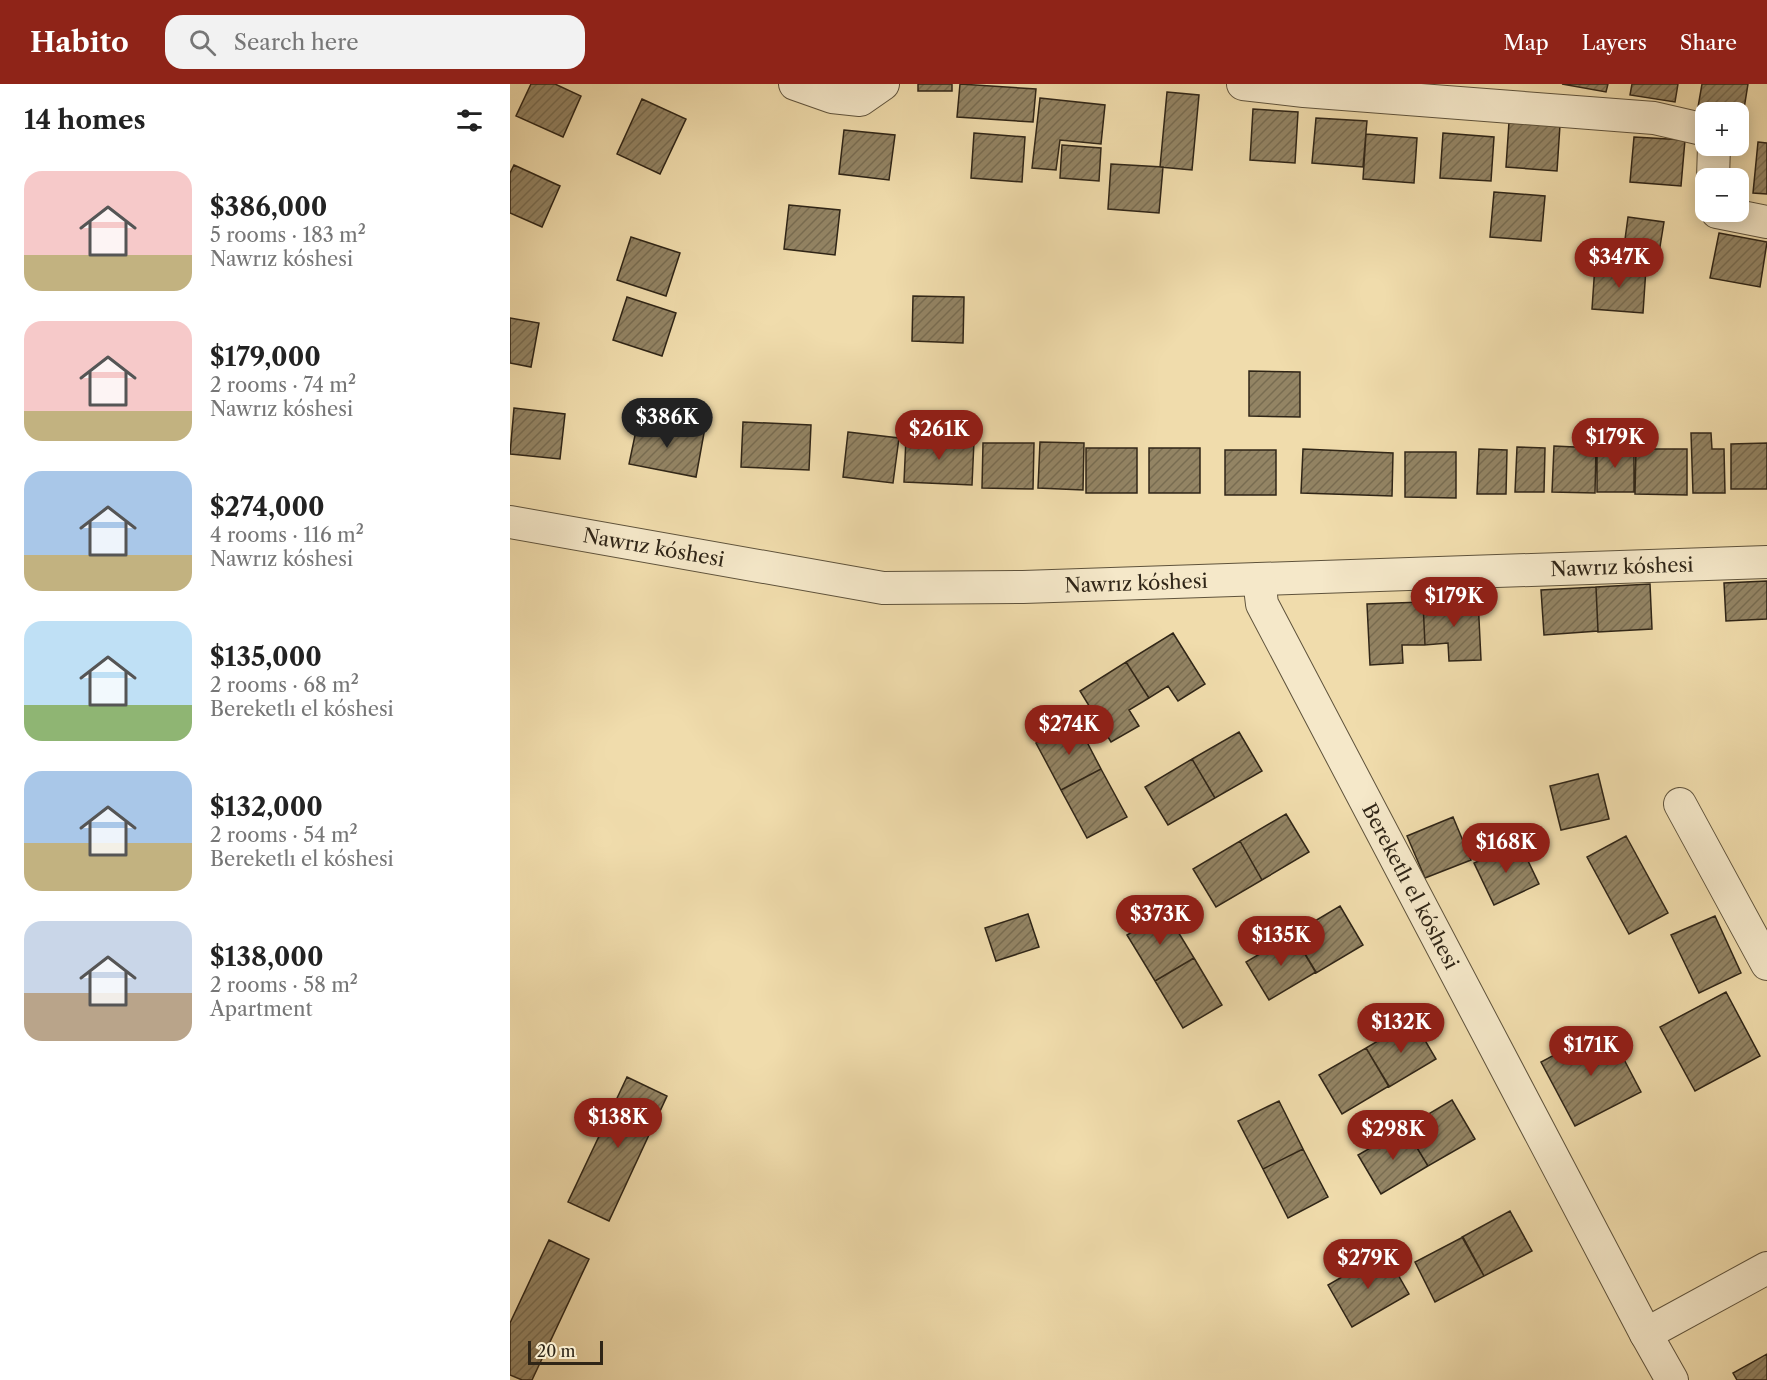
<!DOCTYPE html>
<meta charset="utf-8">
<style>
body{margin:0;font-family:"Libre Caslon Text",serif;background:#f2f2f2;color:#222;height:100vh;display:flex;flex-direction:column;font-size:22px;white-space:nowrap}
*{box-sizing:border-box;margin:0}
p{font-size:20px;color:#767676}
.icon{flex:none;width:33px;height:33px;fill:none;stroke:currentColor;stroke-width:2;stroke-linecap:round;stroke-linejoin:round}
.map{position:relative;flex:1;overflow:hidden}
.details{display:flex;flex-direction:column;background:#fff;width:510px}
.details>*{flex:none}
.fabs{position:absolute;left:1185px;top:18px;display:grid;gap:12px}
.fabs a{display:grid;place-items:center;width:54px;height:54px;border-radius:12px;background:#fff;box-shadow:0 3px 15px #0003;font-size:30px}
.scale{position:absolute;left:18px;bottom:15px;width:75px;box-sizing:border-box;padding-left:6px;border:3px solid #2f2517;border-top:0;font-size:16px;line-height:21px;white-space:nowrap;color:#2f2517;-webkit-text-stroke:4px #f5e8c9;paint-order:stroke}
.price{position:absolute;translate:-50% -51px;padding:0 14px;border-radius:21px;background:#8f2418;color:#fff;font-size:20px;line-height:39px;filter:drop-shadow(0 2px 3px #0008)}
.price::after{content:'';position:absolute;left:50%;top:36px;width:18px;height:14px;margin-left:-9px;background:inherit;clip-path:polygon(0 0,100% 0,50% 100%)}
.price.active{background:#222;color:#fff}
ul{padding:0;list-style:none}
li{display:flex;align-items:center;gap:18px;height:150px;padding:0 24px}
li span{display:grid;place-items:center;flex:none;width:168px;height:120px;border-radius:18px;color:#555}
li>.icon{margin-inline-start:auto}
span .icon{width:72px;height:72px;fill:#fffc;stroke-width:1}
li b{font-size:26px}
h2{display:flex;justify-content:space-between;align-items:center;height:72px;padding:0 24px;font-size:26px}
header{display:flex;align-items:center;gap:36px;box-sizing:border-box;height:84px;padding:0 30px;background:#8f2418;color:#fff}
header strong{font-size:28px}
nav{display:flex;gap:33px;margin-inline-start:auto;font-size:21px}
.search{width:420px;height:54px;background:#f2f2f2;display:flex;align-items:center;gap:15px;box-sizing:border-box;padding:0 21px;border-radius:18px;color:#767676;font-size:22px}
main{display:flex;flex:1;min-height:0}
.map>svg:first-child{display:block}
.building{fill:url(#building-hatch);stroke:#2f2517;stroke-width:1.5}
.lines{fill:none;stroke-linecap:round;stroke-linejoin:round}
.minor-casing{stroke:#5f533c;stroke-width:34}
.minor{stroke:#f5e8c9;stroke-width:32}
.labels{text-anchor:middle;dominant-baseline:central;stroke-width:4.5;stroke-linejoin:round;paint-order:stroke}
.street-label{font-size:20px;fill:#2f2517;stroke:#f5e8c9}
</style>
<header>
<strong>Habito</strong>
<div class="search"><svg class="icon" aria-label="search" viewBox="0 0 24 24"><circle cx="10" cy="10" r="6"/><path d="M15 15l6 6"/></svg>Search here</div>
<nav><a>Map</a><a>Layers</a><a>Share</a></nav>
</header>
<main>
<section class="details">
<h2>14 homes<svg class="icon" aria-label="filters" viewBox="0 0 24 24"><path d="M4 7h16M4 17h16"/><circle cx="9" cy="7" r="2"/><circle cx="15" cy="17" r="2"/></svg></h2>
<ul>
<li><span style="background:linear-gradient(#f6c9c9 70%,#c2b280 0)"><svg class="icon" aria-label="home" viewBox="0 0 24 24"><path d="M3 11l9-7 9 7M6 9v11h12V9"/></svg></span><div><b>$386,000</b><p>5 rooms · 183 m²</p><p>Nawrız kóshesi</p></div></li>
<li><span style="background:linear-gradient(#f6c9c9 75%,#c2b280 0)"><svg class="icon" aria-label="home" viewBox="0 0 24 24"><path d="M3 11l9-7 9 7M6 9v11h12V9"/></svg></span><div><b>$179,000</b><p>2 rooms · 74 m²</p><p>Nawrız kóshesi</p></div></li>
<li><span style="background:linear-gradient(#a9c7e8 70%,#c2b280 0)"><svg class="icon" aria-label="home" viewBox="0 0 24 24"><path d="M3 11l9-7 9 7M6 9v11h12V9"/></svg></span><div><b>$274,000</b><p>4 rooms · 116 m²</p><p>Nawrız kóshesi</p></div></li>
<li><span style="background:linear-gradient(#bfe0f5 70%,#8fb573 0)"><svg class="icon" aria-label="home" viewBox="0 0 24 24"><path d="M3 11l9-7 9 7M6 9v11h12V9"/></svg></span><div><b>$135,000</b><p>2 rooms · 68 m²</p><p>Bereketlı el kóshesi</p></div></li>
<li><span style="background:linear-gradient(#a9c7e8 60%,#c2b280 0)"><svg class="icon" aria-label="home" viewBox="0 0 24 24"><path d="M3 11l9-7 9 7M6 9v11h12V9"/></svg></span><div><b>$132,000</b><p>2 rooms · 54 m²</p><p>Bereketlı el kóshesi</p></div></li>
<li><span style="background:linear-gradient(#c9d6e8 60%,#b9a48a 0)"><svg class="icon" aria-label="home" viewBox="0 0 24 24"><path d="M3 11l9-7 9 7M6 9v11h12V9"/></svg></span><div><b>$138,000</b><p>2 rooms · 58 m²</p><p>Apartment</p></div></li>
</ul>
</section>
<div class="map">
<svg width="1257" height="1296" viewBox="0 0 1257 1296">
<defs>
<pattern id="building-hatch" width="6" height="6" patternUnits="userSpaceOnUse" patternTransform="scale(1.5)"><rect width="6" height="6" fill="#938464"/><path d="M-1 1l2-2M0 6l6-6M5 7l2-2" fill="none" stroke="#786c51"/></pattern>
</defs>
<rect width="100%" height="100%" fill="#f0dcac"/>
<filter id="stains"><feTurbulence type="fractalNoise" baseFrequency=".00333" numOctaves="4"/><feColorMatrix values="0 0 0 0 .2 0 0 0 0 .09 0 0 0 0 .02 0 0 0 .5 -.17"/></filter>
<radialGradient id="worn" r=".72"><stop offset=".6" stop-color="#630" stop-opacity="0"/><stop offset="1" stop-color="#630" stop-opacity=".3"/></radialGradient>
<!-- building -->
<path class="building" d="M 21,0 L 45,0 L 71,12 L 53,53 L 6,32 Z
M 408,0 L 442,0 L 442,7 L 408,7 Z
M 450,0 L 526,5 L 523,38 L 447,33 Z
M 1052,0 L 1098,0 L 1096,8 Z
M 1122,0 L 1168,0 L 1165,18 L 1120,11 Z
M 1192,0 L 1238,0 L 1233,31 L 1228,31 L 1228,28 L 1188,23 Z
M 657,8 L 689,11 L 682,86 L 650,83 Z
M 530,14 L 595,21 L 591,60 L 550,56 L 546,86 L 522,84 Z
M 132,15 L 176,35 L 150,90 L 107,70 Z
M 743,25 L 788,28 L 785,79 L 740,76 Z
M 806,34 L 857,37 L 853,83 L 802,79 Z
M 999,38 L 1050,41 L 1047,87 L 996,83 Z
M 334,46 L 385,51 L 379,96 L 329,90 Z
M 464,49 L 515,53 L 512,98 L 461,94 Z
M 933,49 L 984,53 L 981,97 L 930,94 Z
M 856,50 L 907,54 L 904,99 L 853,95 Z
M 1124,53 L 1175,56 L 1171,102 L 1120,98 Z
M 1248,58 L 1257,59 L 1257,110 L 1243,109 Z
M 552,61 L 591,64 L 589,97 L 550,94 Z
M 601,80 L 653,83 L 649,129 L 598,125 Z
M 4,81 L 50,102 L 32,143 L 0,129 L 0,89 Z
M 984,108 L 1035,112 L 1031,157 L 980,153 Z
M 279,121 L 330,126 L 325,171 L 274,165 Z
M 1118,133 L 1154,138 L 1148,175 L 1113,170 Z
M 1209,149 L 1257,158 L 1250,203 L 1200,194 Z
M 121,153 L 170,169 L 156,212 L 107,196 Z
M 1085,181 L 1136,184 L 1133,229 L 1082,225 Z
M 403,212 L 454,213 L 453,259 L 402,257 Z
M 117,213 L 166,229 L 152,272 L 103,256 Z
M 0,234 L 29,239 L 21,283 L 0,279 Z
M 739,287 L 790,288 L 790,333 L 739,332 Z
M 4,324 L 55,330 L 50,375 L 0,370 Z
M 128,337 L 194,349 L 186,393 L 119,380 Z
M 233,338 L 301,341 L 299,386 L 231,383 Z
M 338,348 L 389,354 L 383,399 L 333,393 Z
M 1181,349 L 1201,349 L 1202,365 L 1214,365 L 1215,409 L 1183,409 Z
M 396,354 L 464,357 L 462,401 L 394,398 Z
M 530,358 L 574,359 L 573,406 L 528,404 Z
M 473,359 L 524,359 L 523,405 L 472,404 Z
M 1257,359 L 1257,405 L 1221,405 L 1221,360 Z
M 1044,362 L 1086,364 L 1085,409 L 1042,408 Z
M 1087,362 L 1124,362 L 1124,408 L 1087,408 Z
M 1007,363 L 1035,364 L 1034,408 L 1005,408 Z
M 576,364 L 627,364 L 627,409 L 576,409 Z
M 639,364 L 690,364 L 690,409 L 639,409 Z
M 793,365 L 883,369 L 882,412 L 791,409 Z
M 969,365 L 997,366 L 996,410 L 967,410 Z
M 1126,365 L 1177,365 L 1177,411 L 1125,410 Z
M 715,366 L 766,366 L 766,411 L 715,411 Z
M 895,368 L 946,368 L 946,414 L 895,413 Z
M 1257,497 L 1257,535 L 1216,537 L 1214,499 Z
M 1140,500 L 1142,545 L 1088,548 L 1086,503 Z
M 1086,503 L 1088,547 L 1034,551 L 1031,506 Z
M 968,515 L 971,576 L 939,577 L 938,559 L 915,561 L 913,518 Z
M 913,518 L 915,561 L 892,561 L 893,579 L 860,581 L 857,520 Z
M 663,549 L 695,600 L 668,617 L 658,602 L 639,614 L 616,578 Z
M 616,578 L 639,614 L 619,626 L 629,642 L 601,658 L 570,607 Z
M 566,637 L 591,685 L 551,706 L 526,659 Z
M 729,648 L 752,687 L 705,714 L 682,675 Z
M 682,675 L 705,714 L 658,741 L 635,703 Z
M 591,685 L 617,733 L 577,754 L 551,706 Z
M 1088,690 L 1099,735 L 1051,746 L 1040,702 Z
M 776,730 L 799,768 L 752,796 L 730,757 Z
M 943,733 L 961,776 L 915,794 L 897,752 Z
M 1116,752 L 1158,829 L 1119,850 L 1077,773 Z
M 730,757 L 752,796 L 706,823 L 683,785 Z
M 1009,758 L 1029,800 L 984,821 L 964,779 Z
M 830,822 L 853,861 L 806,889 L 783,850 Z
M 656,828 L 684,874 L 645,897 L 617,851 Z
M 518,830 L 529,863 L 486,877 L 475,844 Z
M 1205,832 L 1231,889 L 1189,909 L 1161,851 Z
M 783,850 L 806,888 L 759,916 L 736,878 Z
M 684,874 L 712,921 L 673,944 L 645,897 Z
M 1216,908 L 1250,972 L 1185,1007 L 1150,943 Z
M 903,936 L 926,975 L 879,1003 L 856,964 Z
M 1097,943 L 1131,1008 L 1065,1042 L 1031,978 Z
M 856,964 L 879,1002 L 832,1030 L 809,991 Z
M 117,993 L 157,1012 L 99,1137 L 58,1118 Z
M 942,1016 L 965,1055 L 918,1082 L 895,1044 Z
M 769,1017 L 793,1065 L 753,1085 L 728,1037 Z
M 895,1044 L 918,1082 L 871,1110 L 848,1071 Z
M 793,1065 L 818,1113 L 778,1134 L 753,1085 Z
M 1000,1127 L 1022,1167 L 974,1192 L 952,1153 Z
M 953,1153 L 974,1192 L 925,1218 L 905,1178 Z
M 39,1156 L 79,1175 L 22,1296 L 12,1296 L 0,1291 L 0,1239 Z
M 875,1168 L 899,1210 L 842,1243 L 818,1201 Z
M 1257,1270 L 1257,1296 L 1227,1296 L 1223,1289 Z"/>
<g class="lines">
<!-- minor casing -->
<g class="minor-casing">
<g id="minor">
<path d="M 285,0 L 322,13 L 350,16 L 373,0"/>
<path d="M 733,0 L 794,7 L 1144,34 L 1196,46"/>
<path d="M 1203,94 L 1204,62"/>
<path d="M 1207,128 L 1257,138"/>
<path id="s1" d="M 0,438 L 373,504 L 513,503 L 1257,478"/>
<path id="s2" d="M 749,495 L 752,520 L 1136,1250 L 1162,1296"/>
<path d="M 1170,720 L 1257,880"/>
<path d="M 1136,1250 L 1257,1184"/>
</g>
</g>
<!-- minor -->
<use href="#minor" class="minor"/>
</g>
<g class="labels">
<!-- street labels -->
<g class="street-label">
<text stroke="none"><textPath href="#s1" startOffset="146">Nawrız kóshesi</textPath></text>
<text stroke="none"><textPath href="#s1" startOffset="1118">Nawrız kóshesi</textPath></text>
<text stroke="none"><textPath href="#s1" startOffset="632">Nawrız kóshesi</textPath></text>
<text stroke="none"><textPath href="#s2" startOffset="344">Bereketlı el kóshesi</textPath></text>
</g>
</g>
<rect width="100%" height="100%" filter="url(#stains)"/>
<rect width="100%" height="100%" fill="url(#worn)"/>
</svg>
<div class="fabs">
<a>+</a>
<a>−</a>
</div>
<div class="scale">20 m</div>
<b class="price" style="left:1109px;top:205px">$347K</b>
<b class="price active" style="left:157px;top:365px">$386K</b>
<b class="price" style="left:429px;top:377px">$261K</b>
<b class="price" style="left:1105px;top:385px">$179K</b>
<b class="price" style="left:944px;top:544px">$179K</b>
<b class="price" style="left:559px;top:672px">$274K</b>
<b class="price" style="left:996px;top:790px">$168K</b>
<b class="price" style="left:650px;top:862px">$373K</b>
<b class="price" style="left:771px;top:883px">$135K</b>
<b class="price" style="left:891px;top:970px">$132K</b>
<b class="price" style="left:1081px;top:993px">$171K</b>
<b class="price" style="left:108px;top:1065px">$138K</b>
<b class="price" style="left:883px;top:1077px">$298K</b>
<b class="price" style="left:858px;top:1206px">$279K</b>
</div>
</main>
